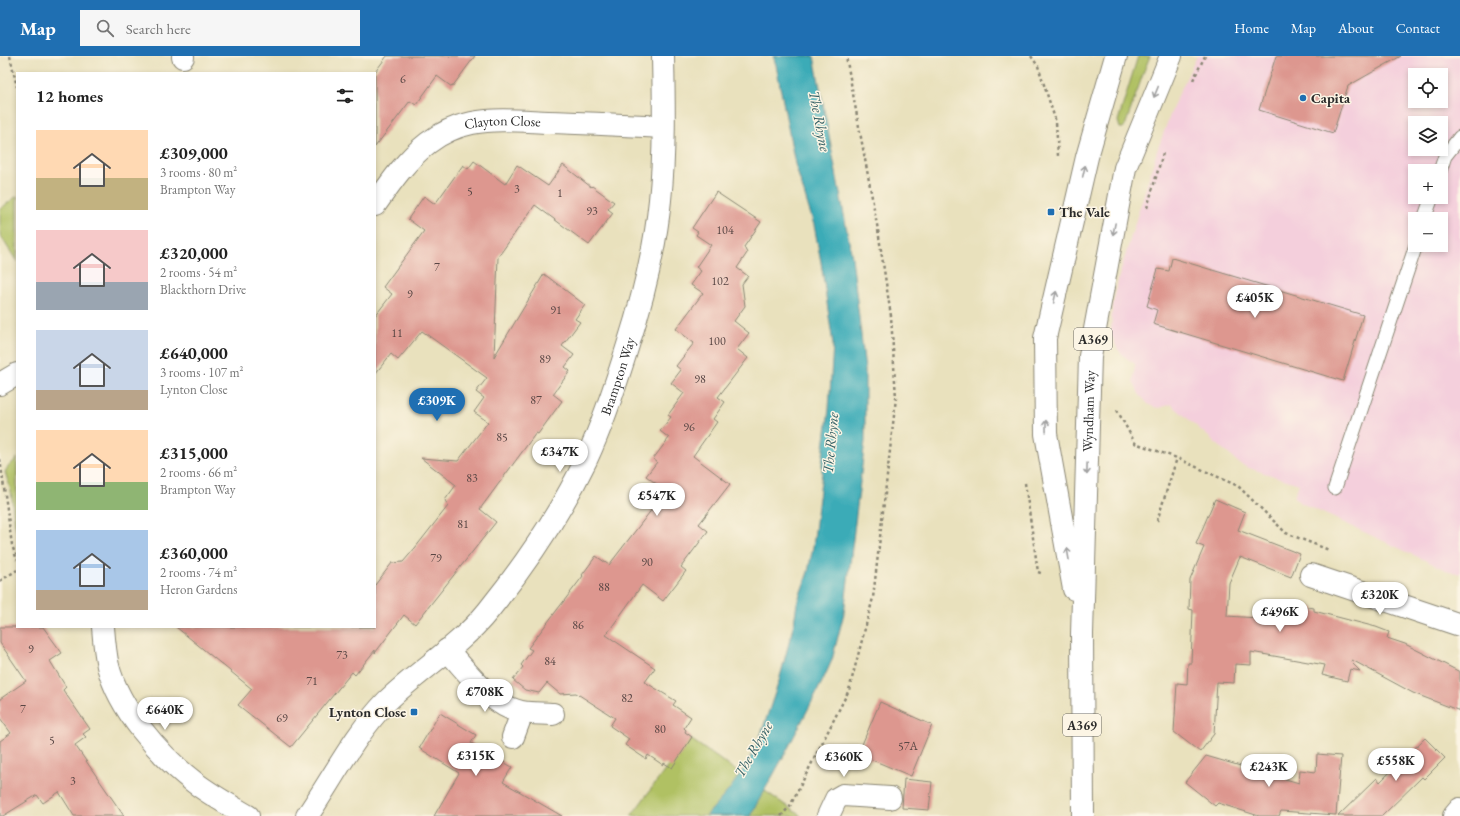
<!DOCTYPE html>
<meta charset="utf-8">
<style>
body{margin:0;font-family:"EB Garamond",serif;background:#f6f6f6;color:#222;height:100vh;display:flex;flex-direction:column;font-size:15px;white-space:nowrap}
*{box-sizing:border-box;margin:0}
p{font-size:13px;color:#767676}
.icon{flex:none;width:22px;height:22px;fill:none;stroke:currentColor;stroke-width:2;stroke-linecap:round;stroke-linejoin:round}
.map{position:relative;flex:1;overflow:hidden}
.details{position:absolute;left:16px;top:16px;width:360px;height:556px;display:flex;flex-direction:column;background:#fff;border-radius:0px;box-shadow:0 2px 6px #0003}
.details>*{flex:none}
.tools{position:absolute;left:1408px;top:12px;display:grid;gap:8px}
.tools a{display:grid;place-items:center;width:40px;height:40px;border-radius:0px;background:#fff;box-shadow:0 2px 6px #0003;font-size:20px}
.price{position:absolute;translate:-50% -34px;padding:0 9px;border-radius:14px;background:#fff;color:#222;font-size:13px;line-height:26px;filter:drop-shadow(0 1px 2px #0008)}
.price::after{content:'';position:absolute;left:50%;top:24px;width:12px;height:9px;margin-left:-6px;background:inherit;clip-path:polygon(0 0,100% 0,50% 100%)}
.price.selected{background:#1f6fb2;color:#fff}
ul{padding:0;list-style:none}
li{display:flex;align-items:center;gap:12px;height:100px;padding:0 20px}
li span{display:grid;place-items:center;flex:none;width:112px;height:80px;border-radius:0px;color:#555}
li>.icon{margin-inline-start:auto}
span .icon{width:48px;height:48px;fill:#fffc;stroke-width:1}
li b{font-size:17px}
h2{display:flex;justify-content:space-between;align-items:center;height:48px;padding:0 20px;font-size:17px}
header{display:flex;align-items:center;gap:24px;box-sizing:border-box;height:56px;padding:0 20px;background:#1f6fb2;color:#fff}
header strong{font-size:19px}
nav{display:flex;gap:22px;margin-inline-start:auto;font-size:14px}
.search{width:280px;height:36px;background:#f6f6f6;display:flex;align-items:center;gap:10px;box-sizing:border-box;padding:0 14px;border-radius:0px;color:#767676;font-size:15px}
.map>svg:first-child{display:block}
.built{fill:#f4cfdc;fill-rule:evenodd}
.green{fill:#b0c164;stroke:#6e7648}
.water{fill:#3babb7;stroke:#336b71}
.building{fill:#dd978f}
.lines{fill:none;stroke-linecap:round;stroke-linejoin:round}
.service-casing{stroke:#8a8674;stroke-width:15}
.minor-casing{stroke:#8a8674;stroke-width:24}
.primary-casing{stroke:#8a8674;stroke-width:24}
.path{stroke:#8a8674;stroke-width:2.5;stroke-dasharray:3 3;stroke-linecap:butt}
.service{stroke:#fff;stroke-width:13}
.minor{stroke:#fff;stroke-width:22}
.primary{stroke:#fff;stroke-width:22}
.oneway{stroke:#a0a0a0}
.poi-dot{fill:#1f6fb2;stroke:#fcf5e5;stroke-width:1.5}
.labels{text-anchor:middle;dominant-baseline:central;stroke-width:3;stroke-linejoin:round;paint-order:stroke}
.number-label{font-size:12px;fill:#584644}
.shield{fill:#fcf5e5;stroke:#6a6863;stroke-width:1}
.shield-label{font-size:13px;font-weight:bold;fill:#2b2b2b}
.poi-label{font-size:14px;font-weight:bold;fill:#2b2b2b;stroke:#fcf5e5;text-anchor:start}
.street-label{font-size:14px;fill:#2b2b2b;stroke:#fcf5e5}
.water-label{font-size:15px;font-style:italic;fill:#315e63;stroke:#fcf5e5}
</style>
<header>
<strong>Map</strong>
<div class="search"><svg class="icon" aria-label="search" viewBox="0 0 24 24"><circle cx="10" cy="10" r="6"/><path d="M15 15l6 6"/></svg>Search here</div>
<nav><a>Home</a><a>Map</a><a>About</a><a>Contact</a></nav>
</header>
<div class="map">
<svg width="1460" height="760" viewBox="0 0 1460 760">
<rect width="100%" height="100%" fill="#fcf5e5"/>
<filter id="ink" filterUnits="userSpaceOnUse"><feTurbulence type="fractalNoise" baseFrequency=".025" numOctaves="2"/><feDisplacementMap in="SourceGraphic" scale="8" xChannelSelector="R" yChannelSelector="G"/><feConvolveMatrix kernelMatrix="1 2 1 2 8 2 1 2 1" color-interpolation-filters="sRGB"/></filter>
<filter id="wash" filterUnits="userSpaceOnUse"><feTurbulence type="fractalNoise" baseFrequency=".012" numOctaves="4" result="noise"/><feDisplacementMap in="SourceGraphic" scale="16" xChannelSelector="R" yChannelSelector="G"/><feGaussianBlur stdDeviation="0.9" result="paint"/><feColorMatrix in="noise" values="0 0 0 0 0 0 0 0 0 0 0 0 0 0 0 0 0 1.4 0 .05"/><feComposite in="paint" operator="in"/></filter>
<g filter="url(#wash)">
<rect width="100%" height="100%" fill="#e9e1bd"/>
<!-- built -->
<path class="built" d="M 1197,0 L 1460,0 L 1460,518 L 1446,514 L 1299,446 L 1294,441 L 1299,428 L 1249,412 L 1240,408 L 1171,348 L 1160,352 L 1153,351 L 1148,348 L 1139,338 L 1133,325 L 1135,308 L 1122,299 L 1117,292 L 1111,278 L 1112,254 L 1119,220 L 1157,95 L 1174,48 ZM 1415,19 L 1441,19 L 1441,45 L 1415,45 ZM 1415,67 L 1441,67 L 1441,93 L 1415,93 ZM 1415,115 L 1441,115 L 1441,141 L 1415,141 ZM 1415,163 L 1441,163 L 1441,189 L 1415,189 Z"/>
<!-- green -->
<path class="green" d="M 1138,0 L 1150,0 L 1144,15 L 1125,70 L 1123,72 L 1120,72 L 1118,65 Z
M 17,140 L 17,206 L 0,179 L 0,153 Z
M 17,402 L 17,475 L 15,468 L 11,435 L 5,416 C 9,408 12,408 17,402 Z
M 689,682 L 801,760 L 631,760 Z"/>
<!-- water -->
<path class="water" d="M 773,0 L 814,0 L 852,201 L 865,313 L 865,385 L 844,557 L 832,604 L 823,624 L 785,698 L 750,760 L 706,760 L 729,734 L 747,708 L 759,684 L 779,625 L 794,567 L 797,547 L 808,516 L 813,491 L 822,417 L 822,407 L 829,353 L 833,288 L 821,206 L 814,169 L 795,108 L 776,9 Z"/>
<g id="blocks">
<!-- building -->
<path class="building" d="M 387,0 L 475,0 L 452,31 L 437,20 L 416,49 L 410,45 L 375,91 L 375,16 Z
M 1276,0 L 1401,0 L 1348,30 L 1333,77 L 1259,54 Z
M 474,105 L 505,128 L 517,109 L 548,130 L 563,109 L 591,131 L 592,130 L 614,146 L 608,153 L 613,157 L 589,189 L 535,149 L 498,201 L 494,301 L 544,218 L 585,249 L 575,263 L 580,266 L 562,290 L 574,299 L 565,311 L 570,315 L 553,338 L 562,345 L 538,378 L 536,377 L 480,453 L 496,466 L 415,568 L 404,559 L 375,597 L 375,594 L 355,619 L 352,616 L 291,691 L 238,649 L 252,633 L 176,571 L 375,571 L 375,529 L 392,507 L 403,506 L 415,492 L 448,450 L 445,444 L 456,429 L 421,402 L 458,405 L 488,366 L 474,356 L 484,342 L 476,336 L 487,322 L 422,275 L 398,304 L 391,298 L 375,318 L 375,260 L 392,238 L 383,231 L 424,175 L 408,163 L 424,140 L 435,148 L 463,109 L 468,113 Z
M 716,136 L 761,166 L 744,191 L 747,197 L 737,212 L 748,220 L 742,228 L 745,250 L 734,265 L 749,277 L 737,293 L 748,302 L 718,341 L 725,346 L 713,363 L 717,366 L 693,400 L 730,428 L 699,468 L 708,475 L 681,511 L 686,515 L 663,545 L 642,529 L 606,579 L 655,612 L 645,626 L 676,645 L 673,649 L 691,661 L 684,672 L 686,674 L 685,676 L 692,681 L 672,712 L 664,707 L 663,709 L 648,699 L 646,703 L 625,689 L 629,683 L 610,670 L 615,662 L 576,637 L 560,638 L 547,627 L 539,637 L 525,634 L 513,624 L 523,611 L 521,609 L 532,594 L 528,592 L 583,520 L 582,519 L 596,500 L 609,509 L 666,435 L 646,420 L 657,406 L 653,403 L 669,382 L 660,375 L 671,361 L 668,359 L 684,337 L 671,327 L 681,314 L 676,310 L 694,287 L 676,273 L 703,237 L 691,229 L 701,215 L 696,211 L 711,189 L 696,179 L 698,176 L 692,172 Z
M 1172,202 L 1363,259 L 1343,325 L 1153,268 L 1157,254 L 1147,250 L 1158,213 L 1169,215 Z
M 1215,443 L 1245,456 L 1238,474 L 1300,498 L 1291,521 L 1240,501 L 1229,527 L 1227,560 L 1273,563 L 1276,546 L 1314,552 L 1314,555 L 1376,571 L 1389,576 L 1387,582 L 1405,588 L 1460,616 L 1460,655 L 1413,637 L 1352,604 L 1351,606 L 1360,615 L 1350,613 L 1347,625 L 1322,619 L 1325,609 L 1251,596 L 1251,609 L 1235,608 L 1234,627 L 1217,626 L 1214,678 L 1200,696 L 1174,676 L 1177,627 L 1187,628 L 1188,607 L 1191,607 L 1193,554 L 1189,553 L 1190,524 L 1204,491 L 1196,488 Z
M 0,571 L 43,571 L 62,597 L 50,605 L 66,631 L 63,634 L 90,673 L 83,678 L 86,681 L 75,689 L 124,760 L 74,760 L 59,736 L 43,747 L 37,739 L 3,760 L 0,760 L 0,685 L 11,677 L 0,662 L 0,643 L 26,625 L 0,587 Z
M 880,646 L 932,669 L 911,720 L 858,698 Z
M 440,657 L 476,679 L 471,687 L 512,711 L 503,726 L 562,760 L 434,760 L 459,717 L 419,692 Z
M 1425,682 L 1445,702 L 1424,723 L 1422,721 L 1382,760 L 1338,760 L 1377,722 L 1380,726 Z
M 1317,698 L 1341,700 L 1336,759 L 1281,755 L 1279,760 L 1259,760 L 1218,747 L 1215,750 L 1185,726 L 1206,700 L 1299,727 L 1300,714 L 1316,716 Z
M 904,723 L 932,726 L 929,754 L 902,752 Z"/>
</g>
</g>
<g filter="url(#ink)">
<use href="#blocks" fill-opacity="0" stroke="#8a8674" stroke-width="1"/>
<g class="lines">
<!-- service casing -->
<g class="service-casing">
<path id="service" d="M 1440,115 L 1445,100 L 1460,81
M 1424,163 L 1432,141
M 1335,432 L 1416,189"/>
</g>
<!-- minor casing -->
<g class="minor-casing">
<g id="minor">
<path d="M 183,0 L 183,1"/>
<path id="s1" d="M 375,149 C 391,126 406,104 428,87 C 441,77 457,70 472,67 C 497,62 523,65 548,66 C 586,67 625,69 663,71"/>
<path d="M 0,328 L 17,318"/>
<path d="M 1311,519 L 1460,569"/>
<path d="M 103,571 C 104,584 105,597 108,610 C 119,653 159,699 194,726 C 211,739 229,749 248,760"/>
<path d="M 447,594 C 467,615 492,651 522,656 C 532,658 543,657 553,658"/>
<path d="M 513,681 L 522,657"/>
<path id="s2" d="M 307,760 C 333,722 355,678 387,645 C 419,614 460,590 488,555 C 525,509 560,458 586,404 C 603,368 616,328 628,289 C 643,242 655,194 660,144 C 665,97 664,48 663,0"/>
<path d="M 828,760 L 836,743 L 843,739 L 890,742"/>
<path d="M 1454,760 L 1460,753"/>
</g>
</g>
<!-- primary casing -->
<g class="primary-casing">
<g id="primary">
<path d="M 1074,533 L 1046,378 L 1045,282 L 1087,101 L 1116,0"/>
<path id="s3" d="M 1083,760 L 1082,578 L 1090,300 L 1125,112 L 1171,0"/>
</g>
</g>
<!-- path -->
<path class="path" d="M 10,0 L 17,31
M 1031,0 L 1038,10 L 1056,66 L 1058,100
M 1193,24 L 1205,0
M 1147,152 L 1163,97
M 1117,354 L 1135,387 L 1177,402 L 1238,430 L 1286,477 L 1329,494
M 0,403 L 12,489 L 17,504
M 1025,427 L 1038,516 L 1043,518
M 1157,465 L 1177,402
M 0,525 L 17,514
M 781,760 L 790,750 L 849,634 L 873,542 L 896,342 L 891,260 L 878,174 L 846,0"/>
<!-- service -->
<use href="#service" class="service"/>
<!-- minor -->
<use href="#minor" class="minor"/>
<!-- primary -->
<use href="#primary" class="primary"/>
</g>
<!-- one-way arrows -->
<defs><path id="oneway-shaft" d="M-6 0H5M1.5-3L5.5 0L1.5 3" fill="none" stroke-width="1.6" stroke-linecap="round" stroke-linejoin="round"/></defs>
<g class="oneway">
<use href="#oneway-shaft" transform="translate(1156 36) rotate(112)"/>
<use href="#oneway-shaft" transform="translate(1084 115) rotate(-77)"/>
<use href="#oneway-shaft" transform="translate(1114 173) rotate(101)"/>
<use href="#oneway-shaft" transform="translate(1055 241) rotate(-77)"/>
<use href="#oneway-shaft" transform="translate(1046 370) rotate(-91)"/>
<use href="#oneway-shaft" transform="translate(1087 413) rotate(91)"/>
<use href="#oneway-shaft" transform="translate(1068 498) rotate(-100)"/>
</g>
</g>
<!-- markers -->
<g class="poi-dot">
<circle cx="1303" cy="42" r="4"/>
<rect x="1047" y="152" width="8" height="8" rx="2"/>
<rect x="410" y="652" width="8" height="8" rx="2"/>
</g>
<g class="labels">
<!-- number labels -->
<g class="number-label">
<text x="403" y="23">6</text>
<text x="517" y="133">3</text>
<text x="470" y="135">5</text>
<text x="560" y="137">1</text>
<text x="592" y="155">93</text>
<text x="725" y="174">104</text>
<text x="437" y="211">7</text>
<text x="720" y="225">102</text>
<text x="410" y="238">9</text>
<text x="556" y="254">91</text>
<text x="397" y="277">11</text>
<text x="717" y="285">100</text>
<text x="545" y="303">89</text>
<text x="700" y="323">98</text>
<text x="536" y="344">87</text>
<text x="689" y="371">96</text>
<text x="502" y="381">85</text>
<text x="472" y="422">83</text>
<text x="463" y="468">81</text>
<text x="436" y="502">79</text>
<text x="647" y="506">90</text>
<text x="604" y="531">88</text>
<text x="578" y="569">86</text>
<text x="31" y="593">9</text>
<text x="342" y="599">73</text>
<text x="550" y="605">84</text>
<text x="312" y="625">71</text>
<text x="627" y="642">82</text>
<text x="23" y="653">7</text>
<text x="282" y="662">69</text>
<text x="660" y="673">80</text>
<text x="52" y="684">5</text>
<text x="908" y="690">57A</text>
<text x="73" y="725">3</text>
</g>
<!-- shield labels -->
<g class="shield">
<rect x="1074" y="272" width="38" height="22" rx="3"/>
<rect x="1063" y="658" width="38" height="22" rx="3"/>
</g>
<g class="shield-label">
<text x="1093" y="283">A369</text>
<text x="1082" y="669">A369</text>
</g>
<!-- poi labels -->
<g class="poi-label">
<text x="1311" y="42">Capita</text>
<text x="1059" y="156">The Vale</text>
<text x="406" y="656" text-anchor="end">Lynton Close</text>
</g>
<!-- street labels -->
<g class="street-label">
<text stroke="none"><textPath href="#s1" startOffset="161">Clayton Close</textPath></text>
<text stroke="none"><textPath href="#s2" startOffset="546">Brampton Way</textPath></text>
<text stroke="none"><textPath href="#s3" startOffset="405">Wyndham Way</textPath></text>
</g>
<!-- water labels -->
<g class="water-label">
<text transform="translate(820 65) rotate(79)">The Rhyne</text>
<text transform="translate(830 387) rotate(-85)">The Rhyne</text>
<text transform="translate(753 693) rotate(-60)">The Rhyne</text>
</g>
</g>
</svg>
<div class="tools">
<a><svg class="icon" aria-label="locate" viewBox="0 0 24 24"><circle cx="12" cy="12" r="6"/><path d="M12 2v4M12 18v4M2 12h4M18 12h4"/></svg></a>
<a><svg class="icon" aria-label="layers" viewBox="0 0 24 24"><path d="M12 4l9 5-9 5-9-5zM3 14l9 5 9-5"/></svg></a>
<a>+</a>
<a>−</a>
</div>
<b class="price" style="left:1255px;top:263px">£405K</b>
<b class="price selected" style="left:437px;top:366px">£309K</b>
<b class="price" style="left:560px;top:417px">£347K</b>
<b class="price" style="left:657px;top:461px">£547K</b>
<b class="price" style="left:1380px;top:560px">£320K</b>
<b class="price" style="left:1280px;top:577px">£496K</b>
<b class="price" style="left:485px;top:657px">£708K</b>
<b class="price" style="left:165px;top:675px">£640K</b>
<b class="price" style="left:476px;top:721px">£315K</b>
<b class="price" style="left:844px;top:722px">£360K</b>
<b class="price" style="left:1396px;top:726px">£558K</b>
<b class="price" style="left:1269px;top:732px">£243K</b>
<section class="details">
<h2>12 homes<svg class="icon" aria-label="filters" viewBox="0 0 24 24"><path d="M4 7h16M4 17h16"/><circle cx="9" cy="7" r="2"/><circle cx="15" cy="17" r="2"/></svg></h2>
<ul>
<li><span style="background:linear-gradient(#ffd9b3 60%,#c2b280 0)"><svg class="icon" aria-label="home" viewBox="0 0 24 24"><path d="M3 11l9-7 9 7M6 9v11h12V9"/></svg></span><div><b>£309,000</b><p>3 rooms · 80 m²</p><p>Brampton Way</p></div></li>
<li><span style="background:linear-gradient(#f6c9c9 65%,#9aa5b1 0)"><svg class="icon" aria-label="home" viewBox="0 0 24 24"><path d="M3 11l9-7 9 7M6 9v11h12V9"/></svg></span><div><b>£320,000</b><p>2 rooms · 54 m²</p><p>Blackthorn Drive</p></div></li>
<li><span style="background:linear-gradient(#c9d6e8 75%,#b9a48a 0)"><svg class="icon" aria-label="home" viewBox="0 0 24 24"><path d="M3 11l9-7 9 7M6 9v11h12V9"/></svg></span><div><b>£640,000</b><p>3 rooms · 107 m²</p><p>Lynton Close</p></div></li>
<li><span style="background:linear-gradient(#ffd9b3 65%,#8fb573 0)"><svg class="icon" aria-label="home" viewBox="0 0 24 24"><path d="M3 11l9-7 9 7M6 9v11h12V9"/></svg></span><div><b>£315,000</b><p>2 rooms · 66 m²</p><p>Brampton Way</p></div></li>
<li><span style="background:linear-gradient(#a9c7e8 75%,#b9a48a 0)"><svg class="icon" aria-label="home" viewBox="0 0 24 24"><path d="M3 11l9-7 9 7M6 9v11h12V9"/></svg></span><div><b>£360,000</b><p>2 rooms · 74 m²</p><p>Heron Gardens</p></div></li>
</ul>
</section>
</div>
